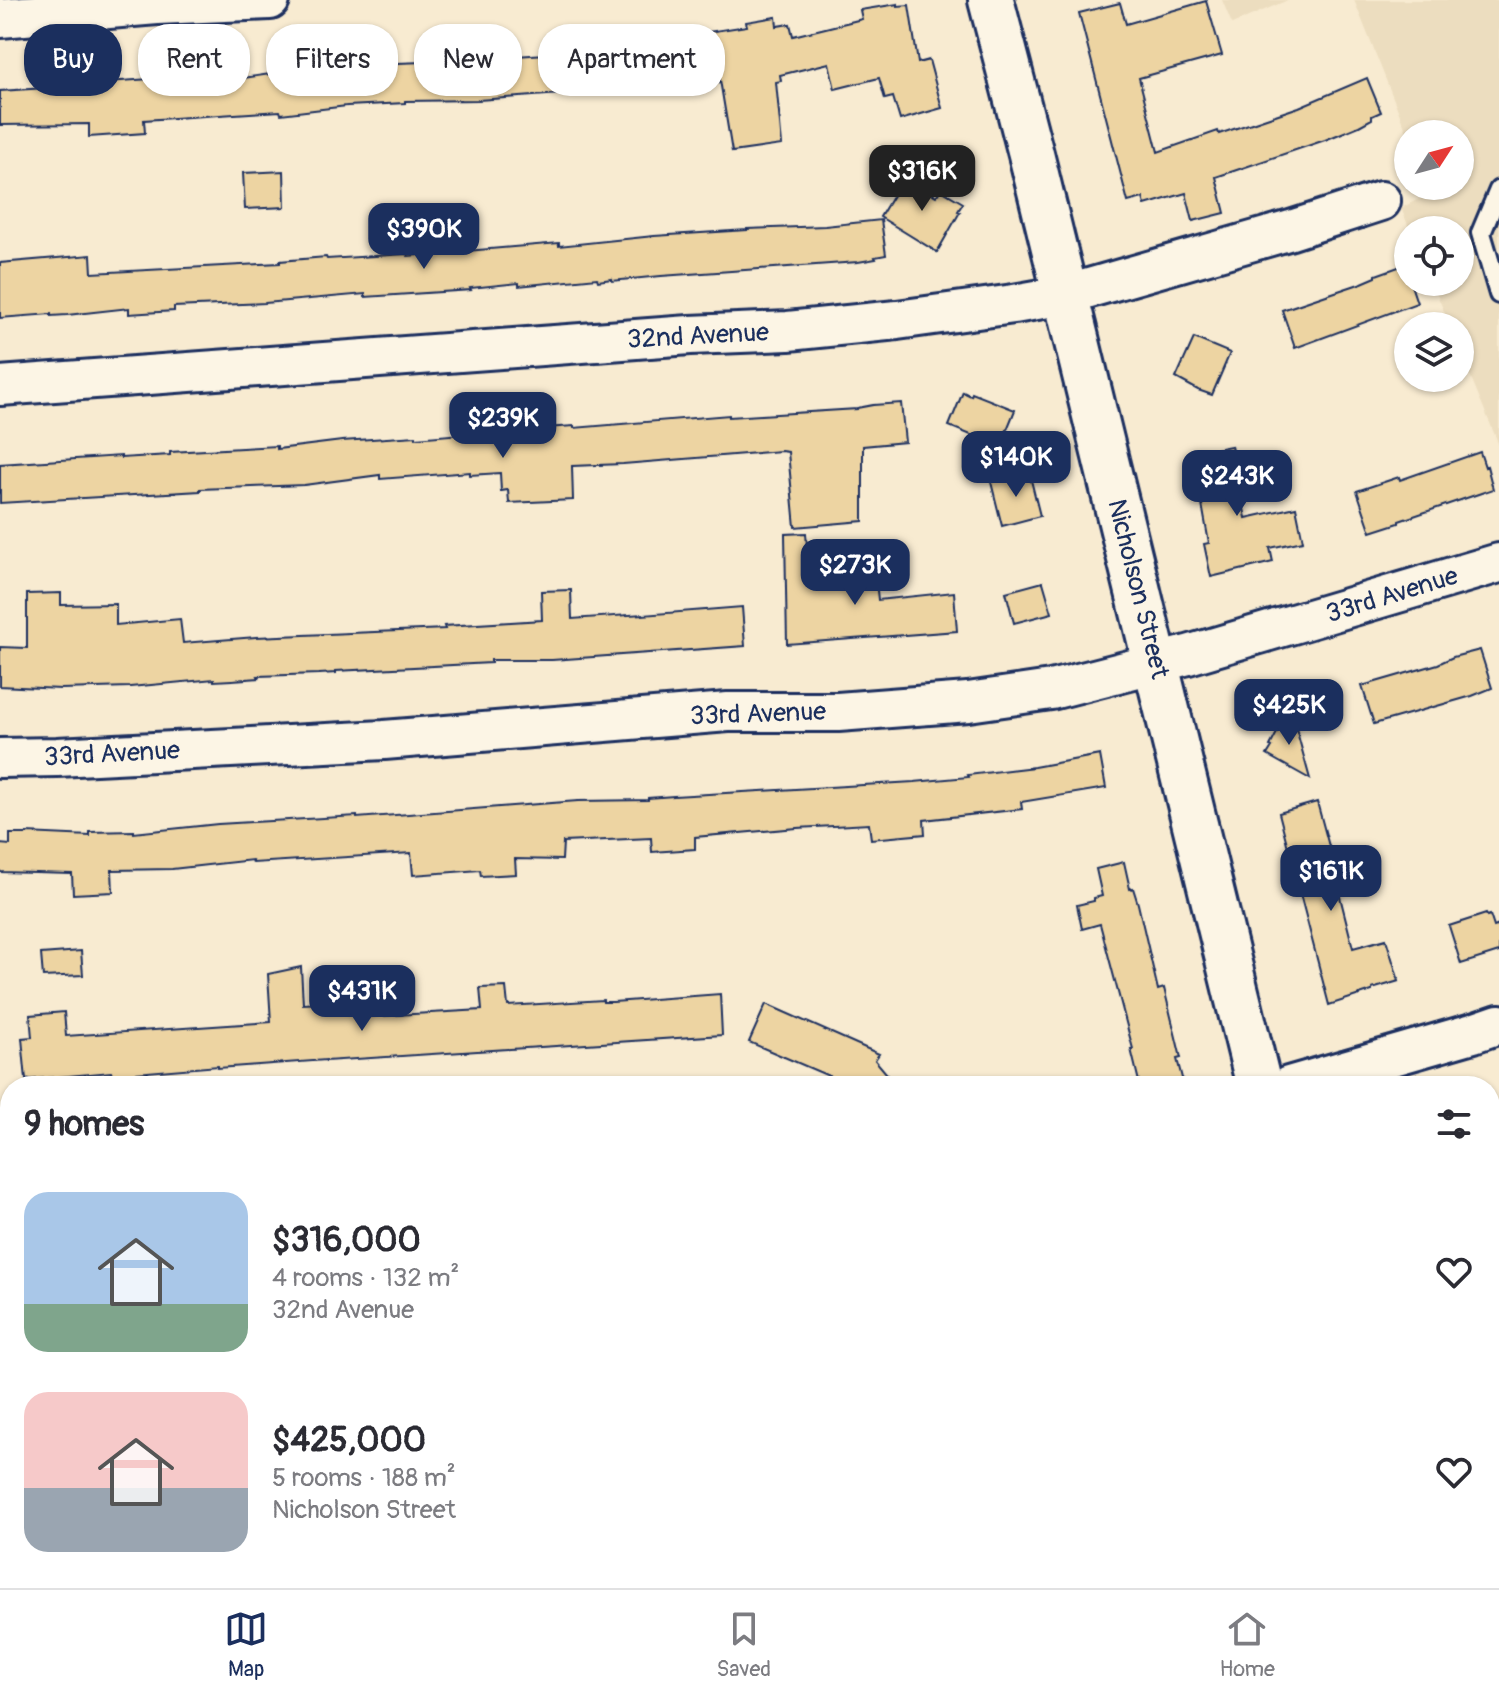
<!DOCTYPE html>
<meta charset="utf-8">
<style>
body{margin:0;font-family:Pangolin,sans-serif;background:#f7f7f7;color:#2b2b33;height:100vh;display:flex;flex-direction:column;font-size:30px;white-space:nowrap}
*{box-sizing:border-box;margin:0}
p{font-size:26px;color:#7c7c81}
.icon{flex:none;width:44px;height:44px;fill:none;stroke:currentColor;stroke-width:2;stroke-linecap:round;stroke-linejoin:round}
.map{position:relative;flex:1;overflow:hidden}
.side{position:absolute;left:0px;top:1076px;width:1500px;height:512px;display:flex;flex-direction:column;background:#fff;border-radius:32px 32px 0 0;box-shadow:0 2px 6px #0004}
.side>*{flex:none}
.hud{position:absolute;left:24px;top:24px;width:800px;height:72px;display:flex;gap:16px}
.needle{width:52px;rotate:54deg}
.buttons{position:absolute;left:1394px;top:120px;display:grid;gap:16px}
.buttons a{display:grid;place-items:center;width:80px;height:80px;border-radius:50%;background:#fff;box-shadow:0 2px 6px #0004;font-size:40px}
.price{position:absolute;translate:-50% -68px;padding:0 18px;border-radius:16px;background:#1b2f5e;color:#fff;font-size:26px;line-height:52px;filter:drop-shadow(0 2px 4px #0008)}
.price::after{content:'';position:absolute;left:50%;top:48px;width:24px;height:18px;margin-left:-12px;background:inherit;clip-path:polygon(0 0,100% 0,50% 100%)}
.price.current{background:#222;color:#fff}
ul{padding:0;list-style:none}
li{display:flex;align-items:center;gap:24px;height:200px;padding:0 24px}
li span{display:grid;place-items:center;flex:none;width:224px;height:160px;border-radius:24px;color:#555}
li>.icon{margin-inline-start:auto}
span .icon{width:96px;height:96px;fill:#fffc;stroke-width:1}
li b{font-size:34px}
h2{display:flex;justify-content:space-between;align-items:center;height:96px;padding:0 24px;font-size:34px}
.chip{padding:0 28px;border-radius:32px;background:#fff;box-shadow:0 2px 6px #0004;font-size:28px;line-height:72px}
.chip.current{background:#1b2f5e;color:#fff}
.dock{display:flex;justify-content:space-around;align-items:center;height:112px;border-top:2px solid #e1e1e2;background:#fff;font-size:22px;color:#7c7c81}
.dock a{display:grid;justify-items:center;gap:4px}
.dock .current{color:#1b2f5e}
.map>svg:first-child{display:block}
.built{fill:#ecddbf}
.building{fill:#edd4a2;stroke:#1b2f5e;stroke-width:2}
.lines{fill:none;stroke-linecap:round;stroke-linejoin:round}
.service-casing{stroke:#1b2f5e;stroke-width:24}
.minor-casing{stroke:#1b2f5e;stroke-width:44}
.tertiary-casing{stroke:#1b2f5e;stroke-width:50}
.service{stroke:#fcf5e5;stroke-width:18}
.minor{stroke:#fcf5e5;stroke-width:38}
.tertiary{stroke:#fcf5e5;stroke-width:44}
.labels{text-anchor:middle;dominant-baseline:central;stroke-width:8;stroke-linejoin:round;paint-order:stroke}
.street-label{font-size:26px;fill:#1b2f5e;stroke:#fcf5e5}
</style>
<div class="map">
<svg width="1499" height="1588" viewBox="0 0 1499 1588">
<rect width="100%" height="100%" fill="#f8ebd1"/>
<filter id="ink" filterUnits="userSpaceOnUse"><feTurbulence type="fractalNoise" baseFrequency=".0125" numOctaves="2"/><feDisplacementMap in="SourceGraphic" scale="16" xChannelSelector="R" yChannelSelector="G"/><feConvolveMatrix kernelMatrix="1 2 1 2 8 2 1 2 1" color-interpolation-filters="sRGB"/></filter>
<g filter="url(#ink)">
<!-- built -->
<path class="built" d="M 1222,0 L 1288,0 L 1232,24 Z
M 1354,0 L 1499,0 L 1499,445 L 1460,351 L 1460,326 L 1450,326 L 1432,282 L 1460,282 L 1460,230 L 1410,230 L 1401,208 L 1431,193 L 1428,186 L 1460,186 L 1460,134 L 1408,135 Z"/>
<!-- building -->
<path class="building" d="M 1206,1 L 1222,55 L 1139,78 L 1158,152 L 1218,131 L 1219,134 L 1299,107 L 1367,78 L 1381,112 L 1372,116 L 1372,119 L 1359,126 L 1325,140 L 1216,177 L 1225,213 L 1193,221 L 1186,193 L 1145,205 L 1143,198 L 1128,202 L 1079,13 L 1120,3 L 1126,24 Z
M 898,4 L 898,6 L 909,5 L 918,63 L 929,60 L 942,108 L 900,120 L 893,97 L 885,99 L 879,78 L 835,89 L 829,63 L 780,75 L 781,81 L 776,82 L 782,145 L 732,152 L 719,74 L 631,88 L 589,92 L 478,100 L 405,101 L 405,103 L 347,106 L 281,114 L 280,111 L 144,120 L 145,133 L 89,137 L 89,124 L 0,125 L 0,91 L 61,87 L 61,85 L 166,78 L 243,75 L 243,78 L 304,69 L 371,67 L 371,64 L 450,61 L 450,56 L 500,57 L 670,46 L 669,38 L 747,26 L 746,22 L 776,17 L 777,26 L 790,24 L 793,36 L 862,19 L 860,10 Z
M 284,171 L 285,207 L 245,209 L 243,173 Z
M 904,177 L 936,196 L 941,190 L 963,203 L 958,211 L 960,212 L 937,252 L 880,217 Z
M 881,220 L 886,255 L 875,257 L 876,259 L 858,262 L 661,276 L 612,281 L 612,279 L 598,281 L 597,278 L 519,286 L 519,283 L 470,288 L 471,290 L 365,297 L 365,294 L 265,303 L 174,307 L 174,311 L 129,314 L 129,308 L 67,315 L 51,316 L 51,314 L 0,318 L 0,263 L 91,255 L 92,273 L 280,263 L 280,261 L 326,257 L 327,259 L 407,254 L 408,256 L 559,243 L 559,246 L 654,236 L 747,230 L 747,229 L 825,226 Z
M 1404,265 L 1408,282 L 1410,282 L 1417,303 L 1295,348 L 1282,310 L 1362,283 L 1376,277 L 1376,275 Z
M 1194,338 L 1230,353 L 1212,395 L 1198,390 L 1176,378 Z
M 963,392 L 971,396 L 972,393 L 1015,410 L 1000,447 L 949,426 Z
M 901,403 L 905,442 L 863,446 L 863,521 L 795,527 L 788,452 L 781,451 L 623,464 L 572,466 L 573,500 L 509,503 L 508,490 L 501,491 L 500,473 L 470,475 L 470,472 L 380,479 L 380,475 L 304,485 L 200,489 L 200,491 L 0,503 L 0,464 L 121,456 L 121,458 L 170,455 L 170,452 L 277,446 L 277,449 L 342,441 L 416,436 L 416,438 L 496,431 L 496,435 L 546,431 L 545,428 L 574,426 L 574,428 L 729,415 L 729,417 L 857,409 L 857,408 L 873,405 Z
M 1231,446 L 1246,518 L 1296,507 L 1303,541 L 1270,548 L 1273,562 L 1211,577 L 1204,544 L 1209,543 L 1198,482 L 1196,483 L 1190,454 Z
M 1480,452 L 1485,467 L 1487,466 L 1493,489 L 1399,521 L 1399,523 L 1371,532 L 1357,491 L 1399,477 L 1400,480 Z
M 1029,472 L 1040,516 L 1002,526 L 991,482 Z
M 806,533 L 810,586 L 876,581 L 878,600 L 954,592 L 957,631 L 787,644 L 785,534 Z
M 1043,582 L 1052,613 L 1014,623 L 1006,592 Z
M 571,590 L 572,619 L 643,614 L 643,615 L 742,607 L 745,646 L 552,660 L 491,660 L 491,663 L 336,671 L 336,673 L 319,674 L 258,676 L 259,678 L 232,680 L 214,681 L 214,679 L 130,687 L 61,689 L 0,686 L 0,647 L 27,648 L 27,594 L 61,593 L 61,605 L 116,604 L 116,625 L 180,619 L 183,643 L 256,637 L 445,629 L 444,626 L 542,620 L 541,591 Z
M 1480,650 L 1492,688 L 1472,696 L 1374,724 L 1362,686 L 1438,664 L 1453,657 Z
M 1290,708 L 1291,710 L 1310,779 L 1267,755 L 1272,747 L 1270,746 Z
M 1100,755 L 1106,788 L 1021,802 L 1022,809 L 924,820 L 925,834 L 871,839 L 869,824 L 797,828 L 695,837 L 695,849 L 652,852 L 651,838 L 563,842 L 562,860 L 515,859 L 516,874 L 481,876 L 480,870 L 413,875 L 411,853 L 253,863 L 252,860 L 172,869 L 112,870 L 113,892 L 73,894 L 72,874 L 0,872 L 0,844 L 10,845 L 10,834 L 27,834 L 27,833 L 90,836 L 90,832 L 134,831 L 134,833 L 218,824 L 357,816 L 357,818 L 578,801 L 648,800 L 648,798 L 674,796 L 914,782 L 969,777 L 968,775 L 1034,767 Z
M 1317,802 L 1333,861 L 1331,861 L 1353,948 L 1386,939 L 1399,981 L 1372,989 L 1372,991 L 1329,1005 L 1279,813 Z
M 1124,862 L 1130,889 L 1133,888 L 1138,904 L 1158,990 L 1164,988 L 1181,1058 L 1177,1059 L 1184,1086 L 1140,1086 L 1131,1049 L 1133,1049 L 1100,924 L 1082,929 L 1077,905 L 1094,901 L 1094,898 L 1102,896 L 1096,869 Z
M 1486,914 L 1487,916 L 1490,915 L 1494,927 L 1499,925 L 1499,952 L 1461,964 L 1449,926 Z
M 81,951 L 83,975 L 43,977 L 41,954 Z
M 301,967 L 303,1004 L 361,1001 L 362,1017 L 482,1010 L 480,988 L 506,987 L 508,1006 L 603,1000 L 603,1002 L 613,1002 L 720,994 L 722,1035 L 326,1061 L 326,1060 L 218,1068 L 218,1066 L 112,1075 L 111,1072 L 26,1080 L 22,1038 L 32,1037 L 30,1015 L 64,1012 L 66,1036 L 271,1022 L 268,974 Z
M 766,1004 L 879,1054 L 875,1060 L 897,1086 L 852,1086 L 749,1042 Z"/>
<g class="lines">
<!-- service casing -->
<g class="service-casing">
<path id="service" d="M 1499,190 L 1481,233 L 1499,294"/>
</g>
<!-- minor casing -->
<g class="minor-casing">
<path id="minor" d="M 0,18 L 157,5 L 270,0
M 0,386 L 690,335 L 788,331 L 897,320 L 1014,304 L 1065,295 L 1291,230 L 1381,201
M 0,758 L 57,757 L 384,740 L 728,712 L 838,712 L 968,702 L 1051,690 L 1188,655 L 1499,563
M 1289,1086 L 1473,1033 L 1499,1024
M 0,1153 L 10,1153
M 1490,1506 L 1499,1506
M 0,1550 L 10,1550
M 300,1578 L 301,1588
M 950,1578 L 954,1588"/>
</g>
<!-- tertiary casing -->
<g class="tertiary-casing">
<path id="tertiary" d="M 991,0 L 1032,158 L 1259,1086
M 1413,1578 L 1417,1588"/>
</g>
<!-- service -->
<use href="#service" class="service"/>
<!-- minor -->
<use href="#minor" class="minor"/>
<!-- tertiary -->
<use href="#tertiary" class="tertiary"/>
</g>
</g>
<g class="labels">
<!-- street labels -->
<g class="street-label">
<text transform="translate(698 336) rotate(-3)">32nd Avenue</text>
<text transform="translate(1138 589) rotate(76)">Nicholson Street</text>
<text transform="translate(1392 595) rotate(-17)">33rd Avenue</text>
<text transform="translate(758 714) rotate(-2)">33rd Avenue</text>
<text transform="translate(112 754) rotate(-3)">33rd Avenue</text>
</g>
</g>
</svg>
<div class="buttons">
<a><svg class="needle" viewBox="-14 -14 28 28"><path d="M0-13l5 13h-10z" fill="#e53935"/><path d="M0 13l5-13h-10z" fill="#7c7c81"/></svg></a>
<a><svg class="icon" aria-label="locate" viewBox="0 0 24 24"><circle cx="12" cy="12" r="6"/><path d="M12 2v4M12 18v4M2 12h4M18 12h4"/></svg></a>
<a><svg class="icon" aria-label="layers" viewBox="0 0 24 24"><path d="M12 4l9 5-9 5-9-5zM3 14l9 5 9-5"/></svg></a>
</div>
<b class="price current" style="left:922px;top:213px">$316K</b>
<b class="price" style="left:424px;top:271px">$390K</b>
<b class="price" style="left:503px;top:460px">$239K</b>
<b class="price" style="left:1016px;top:499px">$140K</b>
<b class="price" style="left:1237px;top:518px">$243K</b>
<b class="price" style="left:855px;top:607px">$273K</b>
<b class="price" style="left:1289px;top:747px">$425K</b>
<b class="price" style="left:1331px;top:913px">$161K</b>
<b class="price" style="left:362px;top:1033px">$431K</b>
<div class="hud">
<a class="chip current">Buy</a>
<a class="chip">Rent</a>
<a class="chip">Filters</a>
<a class="chip">New</a>
<a class="chip">Apartment</a>
</div>
<section class="side">
<h2>9 homes<svg class="icon" aria-label="filters" viewBox="0 0 24 24"><path d="M4 7h16M4 17h16"/><circle cx="9" cy="7" r="2"/><circle cx="15" cy="17" r="2"/></svg></h2>
<ul>
<li><span style="background:linear-gradient(#a9c7e8 70%,#7fa58c 0)"><svg class="icon" aria-label="home" viewBox="0 0 24 24"><path d="M3 11l9-7 9 7M6 9v11h12V9"/></svg></span><div><b>$316,000</b><p>4 rooms · 132 m²</p><p>32nd Avenue</p></div><svg class="icon" aria-label="heart" viewBox="0 0 24 24"><path d="M12 20l-8-8c-3-5 5-10 8-4 3-6 11-1 8 4z"/></svg></li>
<li><span style="background:linear-gradient(#f6c9c9 60%,#9aa5b1 0)"><svg class="icon" aria-label="home" viewBox="0 0 24 24"><path d="M3 11l9-7 9 7M6 9v11h12V9"/></svg></span><div><b>$425,000</b><p>5 rooms · 188 m²</p><p>Nicholson Street</p></div><svg class="icon" aria-label="heart" viewBox="0 0 24 24"><path d="M12 20l-8-8c-3-5 5-10 8-4 3-6 11-1 8 4z"/></svg></li>
</ul>
</section>
</div>
<nav class="dock">
<a class="current"><svg class="icon" aria-label="map" viewBox="0 0 24 24"><path d="M3 6l6-2 6 2 6-2v14l-6 2-6-2-6 2zM9 4v14M15 6v14"/></svg>Map</a>
<a><svg class="icon" aria-label="saved" viewBox="0 0 24 24"><path d="M7 4h10v16l-5-4-5 4z"/></svg>Saved</a>
<a><svg class="icon" aria-label="home" viewBox="0 0 24 24"><path d="M3 11l9-7 9 7M6 9v11h12V9"/></svg>Home</a>
</nav>
